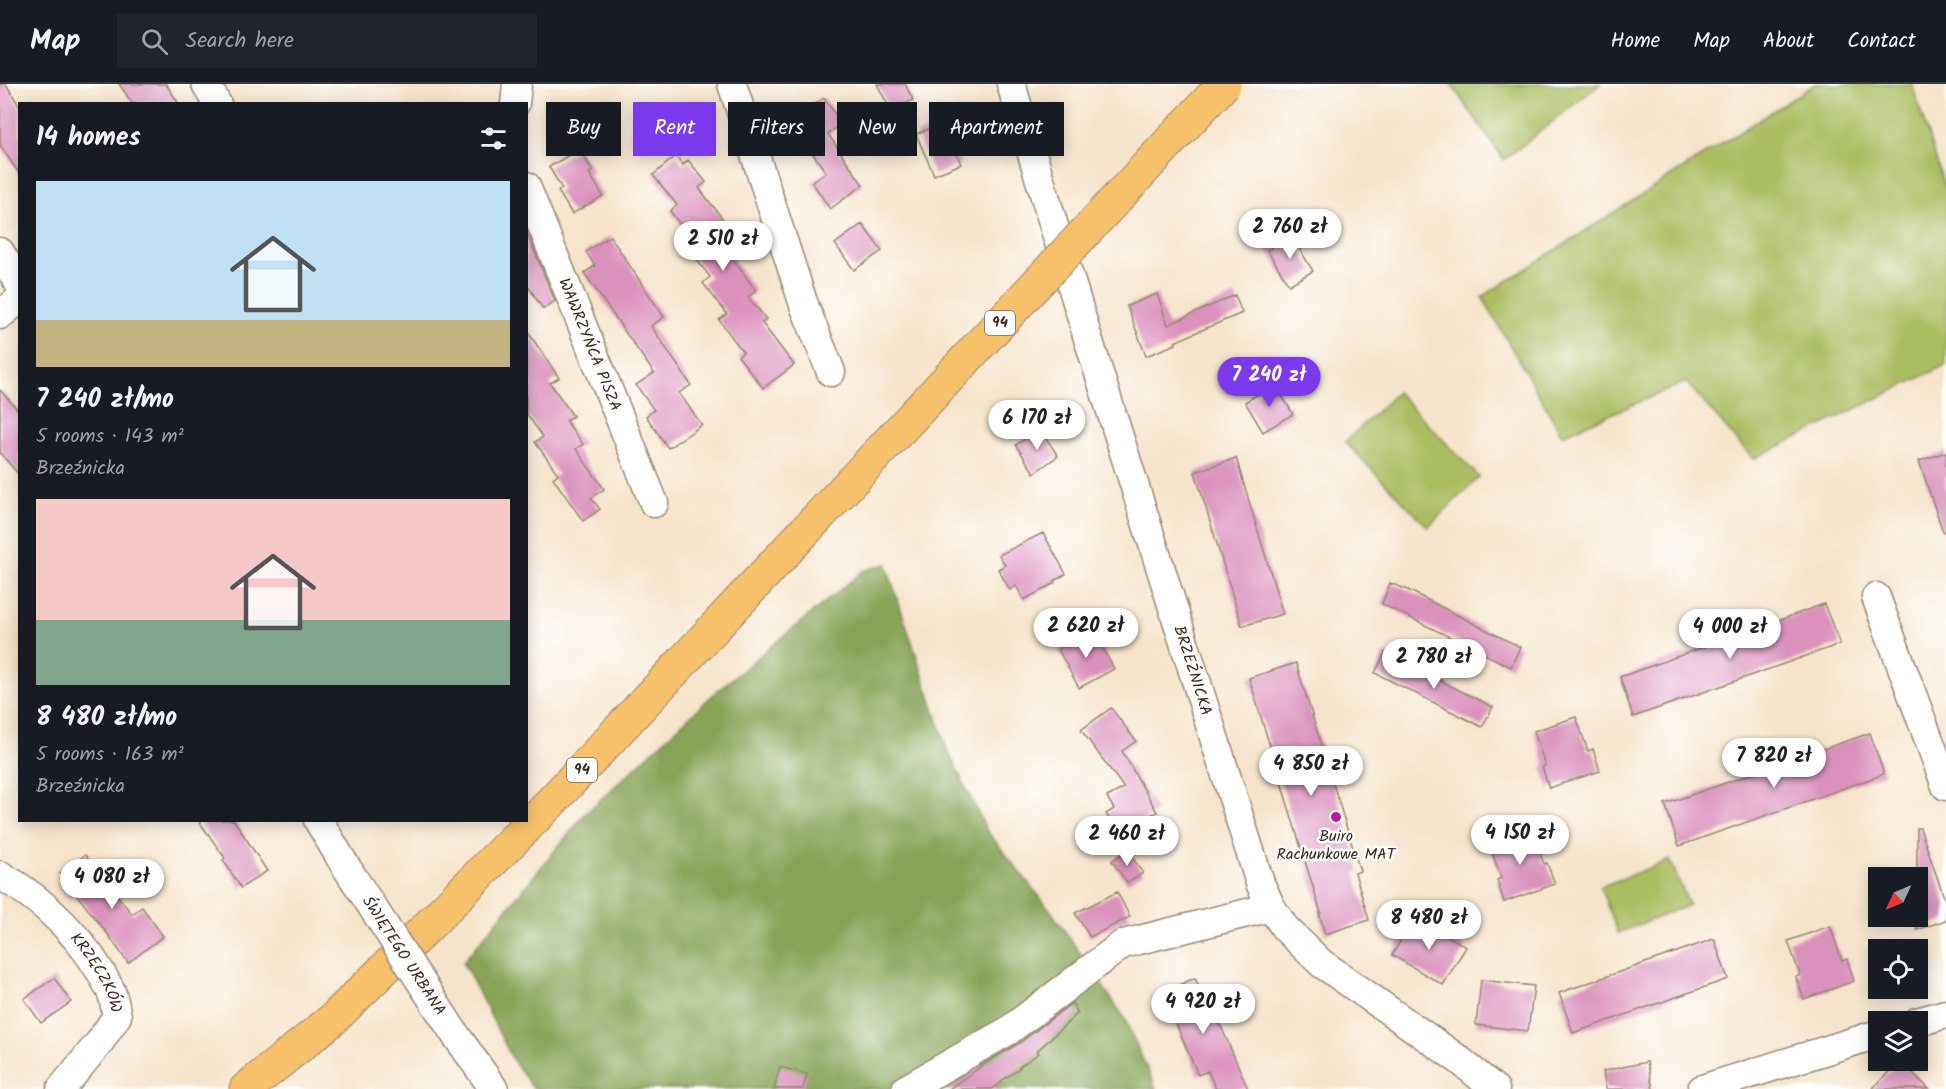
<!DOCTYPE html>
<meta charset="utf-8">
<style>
body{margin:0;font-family:Kalam,sans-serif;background:#20242c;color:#f1f3f6;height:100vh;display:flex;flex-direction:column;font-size:22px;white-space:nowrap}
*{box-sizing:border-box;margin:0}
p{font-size:20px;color:#9ea1a6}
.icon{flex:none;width:33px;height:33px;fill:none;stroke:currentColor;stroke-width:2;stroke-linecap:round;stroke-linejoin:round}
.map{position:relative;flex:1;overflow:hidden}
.sheet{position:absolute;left:18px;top:18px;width:510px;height:720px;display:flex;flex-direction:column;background:#171b24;border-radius:0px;box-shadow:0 3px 15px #0003}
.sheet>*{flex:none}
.top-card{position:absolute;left:546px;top:18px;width:570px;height:54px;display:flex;gap:12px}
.needle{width:39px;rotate:226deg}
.tools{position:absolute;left:1868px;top:783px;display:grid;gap:12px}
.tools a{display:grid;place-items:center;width:60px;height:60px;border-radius:0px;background:#171b24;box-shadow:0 3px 15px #0003;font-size:30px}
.price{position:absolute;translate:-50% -51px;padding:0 14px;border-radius:21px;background:#fff;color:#222;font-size:20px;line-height:39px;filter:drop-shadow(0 2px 3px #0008)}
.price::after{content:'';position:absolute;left:50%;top:36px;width:18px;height:14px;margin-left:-9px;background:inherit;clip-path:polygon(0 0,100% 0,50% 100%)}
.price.active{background:#7c3aed;color:#fff}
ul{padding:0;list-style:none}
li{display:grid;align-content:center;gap:12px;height:318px;padding:0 18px}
li span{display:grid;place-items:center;height:186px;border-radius:0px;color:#555}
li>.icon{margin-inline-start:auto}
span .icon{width:108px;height:108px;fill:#fffc;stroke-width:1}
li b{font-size:26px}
h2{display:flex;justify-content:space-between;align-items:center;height:72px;padding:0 18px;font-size:26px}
.tag{padding:0 21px;border-radius:0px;background:#171b24;box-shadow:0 3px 15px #0003;font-size:21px;line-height:54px}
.tag.active{background:#7c3aed;color:#fff}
header{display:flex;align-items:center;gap:36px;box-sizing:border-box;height:84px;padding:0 30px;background:#171b24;border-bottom:2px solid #363941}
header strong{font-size:28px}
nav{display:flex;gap:33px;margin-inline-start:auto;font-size:21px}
.search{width:420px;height:54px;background:#20242c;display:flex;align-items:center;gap:15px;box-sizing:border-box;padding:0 21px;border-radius:0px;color:#9ea1a6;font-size:22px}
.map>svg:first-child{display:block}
.green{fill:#aabd61;stroke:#727440;stroke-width:1.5}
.forest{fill:#87a457;stroke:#61673a;stroke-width:1.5}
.building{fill:#da92bc}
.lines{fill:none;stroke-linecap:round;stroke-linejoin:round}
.minor-casing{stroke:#988774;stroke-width:31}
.major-casing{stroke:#988774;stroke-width:35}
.minor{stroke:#fff;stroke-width:28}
.major{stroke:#f6c16b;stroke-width:33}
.minor-bridge-casing{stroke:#988774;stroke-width:31;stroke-linecap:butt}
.major-bridge-casing{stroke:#988774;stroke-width:35;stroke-linecap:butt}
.minor-bridge{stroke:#fff;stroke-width:28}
.major-bridge{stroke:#f6c16b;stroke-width:33}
.poi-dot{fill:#b5179e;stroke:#fff;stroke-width:2}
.labels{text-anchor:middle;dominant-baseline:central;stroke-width:5;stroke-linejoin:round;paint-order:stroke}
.shield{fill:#fff;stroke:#766a62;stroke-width:1.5}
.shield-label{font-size:15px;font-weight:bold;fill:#3b2a1e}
.street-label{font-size:16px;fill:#3b2a1e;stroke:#fff}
.poi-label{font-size:16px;fill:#3b2a1e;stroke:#fff}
</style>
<header>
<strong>Map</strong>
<div class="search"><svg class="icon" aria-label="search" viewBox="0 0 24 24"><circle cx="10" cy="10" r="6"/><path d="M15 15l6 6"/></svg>Search here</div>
<nav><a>Home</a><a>Map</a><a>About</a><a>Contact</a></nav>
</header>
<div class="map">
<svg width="1946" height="1005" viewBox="0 0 1946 1005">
<rect width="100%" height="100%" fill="#fff"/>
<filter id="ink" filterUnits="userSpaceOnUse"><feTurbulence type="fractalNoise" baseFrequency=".0167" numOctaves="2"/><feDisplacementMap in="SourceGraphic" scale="12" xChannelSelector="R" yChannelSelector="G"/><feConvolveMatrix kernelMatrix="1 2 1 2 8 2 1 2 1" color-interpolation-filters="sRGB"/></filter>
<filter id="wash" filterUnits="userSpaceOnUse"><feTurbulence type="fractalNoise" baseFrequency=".008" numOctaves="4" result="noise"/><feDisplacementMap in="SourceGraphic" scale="24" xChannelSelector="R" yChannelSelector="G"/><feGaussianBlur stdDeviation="1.35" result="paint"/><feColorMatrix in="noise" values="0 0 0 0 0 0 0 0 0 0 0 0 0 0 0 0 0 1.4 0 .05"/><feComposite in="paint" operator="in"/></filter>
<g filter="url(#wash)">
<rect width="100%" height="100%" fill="#f5e4cb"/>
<!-- green -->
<path class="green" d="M 1451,0 L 1600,0 L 1504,76 Z
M 1815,0 L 1912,0 L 1946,107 L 1946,281 L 1753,375 L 1686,298 L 1562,351 L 1482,213 Z
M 1397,308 L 1479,393 L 1428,443 L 1345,358 Z
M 1670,776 L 1689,821 L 1618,849 L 1600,803 Z"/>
<!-- forest -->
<path class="forest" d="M 886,480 L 948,667 L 987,747 L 1051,827 L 1124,933 L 1156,1005 L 533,1005 L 513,976 L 463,878 L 585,730 L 717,607 L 863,487 Z"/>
<g id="blocks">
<!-- building -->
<path class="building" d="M 0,0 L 6,0 L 20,23 L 20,91 L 0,61 Z
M 119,0 L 166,0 L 179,20 L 133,20 Z
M 877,0 L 905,0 L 913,16 L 891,27 Z
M 824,14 L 842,40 L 828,50 L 863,101 L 830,125 L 812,98 L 826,88 L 790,37 Z
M 944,39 L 961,80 L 934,91 L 916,50 Z
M 579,65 L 593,87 L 589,89 L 603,112 L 572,130 L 558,107 L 562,105 L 549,83 Z
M 676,72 L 683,81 L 688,76 L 706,98 L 699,104 L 723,135 L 716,140 L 733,162 L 727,167 L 756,207 L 748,213 L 766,235 L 762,239 L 794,281 L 763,304 L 738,272 L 743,268 L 719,236 L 727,230 L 703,199 L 710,193 L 687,163 L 694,158 L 670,127 L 677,121 L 653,91 Z
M 862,140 L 882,167 L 854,186 L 835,160 Z
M 526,147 L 555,217 L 543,225 L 526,199 Z
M 1291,151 L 1313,187 L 1289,201 L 1267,166 Z
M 610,152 L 664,233 L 651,242 L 691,301 L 679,309 L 702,341 L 668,364 L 646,332 L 654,326 L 636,301 L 654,289 L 584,189 L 595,182 L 586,168 Z
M 1157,210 L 1168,241 L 1235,211 L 1242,229 L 1197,248 L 1175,258 L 1176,260 L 1146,272 L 1127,222 Z
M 526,245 L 559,294 L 550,299 L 573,332 L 566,337 L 583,360 L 576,365 L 604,405 L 591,414 L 600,425 L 583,437 L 553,394 L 558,390 L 535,358 L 543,353 L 526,329 Z
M 1275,300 L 1293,330 L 1263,348 L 1245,318 Z
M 0,306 L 20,328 L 20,392 L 0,369 Z
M 1040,345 L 1058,372 L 1034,389 L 1016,361 Z
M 1946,368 L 1946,447 L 1943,448 L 1919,377 Z
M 1236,374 L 1283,530 L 1242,542 L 1195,388 Z
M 1043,449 L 1066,490 L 1054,497 L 1055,499 L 1024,516 L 1016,502 L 1010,506 L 998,485 L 1005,481 L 999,471 Z
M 1390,499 L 1408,506 L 1520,563 L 1511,583 L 1382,520 Z
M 1824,520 L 1840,560 L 1633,633 L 1620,593 Z
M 1093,547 L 1114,585 L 1079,604 L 1058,565 Z
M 1385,569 L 1493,623 L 1482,643 L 1375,589 Z
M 1296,579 L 1360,787 L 1355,789 L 1369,836 L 1325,850 L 1319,829 L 1321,829 L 1249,594 Z
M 1111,624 L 1136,657 L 1122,667 L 1157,728 L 1118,749 L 1106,730 L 1114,725 L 1107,713 L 1124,704 L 1081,646 Z
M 1576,633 L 1588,667 L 1593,665 L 1600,687 L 1549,704 L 1542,683 L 1545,682 L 1534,647 Z
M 1870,649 L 1884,690 L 1679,762 L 1665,720 Z
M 198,736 L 234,736 L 267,787 L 241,804 L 223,776 L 225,774 Z
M 1917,744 L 1920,744 L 1946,819 L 1946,836 L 1917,846 Z
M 1531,745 L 1544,780 L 1547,779 L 1555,800 L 1504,818 L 1497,796 L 1501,794 L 1489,760 Z
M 1127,766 L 1143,789 L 1127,799 L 1112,777 Z
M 85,771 L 132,830 L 142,823 L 163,852 L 128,879 L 107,849 L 60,790 Z
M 1117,808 L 1130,833 L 1090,853 L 1075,829 Z
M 1415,832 L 1466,863 L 1443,901 L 1392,871 Z
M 1830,842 L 1842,877 L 1847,875 L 1854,897 L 1804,915 L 1796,893 L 1800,891 L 1788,857 Z
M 1714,855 L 1728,895 L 1573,949 L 1559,909 Z
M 54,894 L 71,918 L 41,939 L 24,915 Z
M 1195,894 L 1204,914 L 1208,912 L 1248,1005 L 1216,1005 L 1208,987 L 1198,991 L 1171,928 L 1166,930 L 1158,910 Z
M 1481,896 L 1534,902 L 1528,947 L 1476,941 Z
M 1072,919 L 1078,929 L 1037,967 L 1039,969 L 1019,983 L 1020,984 L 1001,997 L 1002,998 L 992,1005 L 949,1005 L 989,977 L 1018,960 Z
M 1647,978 L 1653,1005 L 1606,1005 L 1603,987 Z
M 1906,982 L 1929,1005 L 1872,1005 L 1891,986 Z
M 780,983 L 807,990 L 803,1005 L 774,1005 Z"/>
</g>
</g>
<g filter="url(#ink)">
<use href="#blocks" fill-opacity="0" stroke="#988774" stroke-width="1.5"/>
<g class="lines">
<!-- minor casing -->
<g class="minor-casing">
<g id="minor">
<path d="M 206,0 L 217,20"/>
<path d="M 732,0 L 804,221 L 831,288"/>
<path id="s1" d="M 1011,0 L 1086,248 L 1260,799 L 1271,823 L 1285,844 L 1321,879 L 1458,975 L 1495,1005"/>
<path d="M 515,20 L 517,0"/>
<path id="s2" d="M 526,102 L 654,419"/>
<path d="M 0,168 L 20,201"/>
<path d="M 0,231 L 20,215"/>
<path d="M 1876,513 L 1946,702"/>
<path d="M 318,736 L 343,778"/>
<path id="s3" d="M 0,791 C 46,817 86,857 110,905 C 114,913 115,923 117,932 L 99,959 L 61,1005"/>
<path d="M 1917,938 L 1946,930"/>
<path d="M 455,950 L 494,1005"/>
<path d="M 906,1005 L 1008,947 L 1123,860 L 1271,823"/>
<path d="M 1702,1005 L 1878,950"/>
</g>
</g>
<!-- major casing -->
<g class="major-casing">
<path id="major" d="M 246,1005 L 332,936 L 424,846 L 554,715 L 776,478"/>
</g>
<!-- minor -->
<use href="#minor" class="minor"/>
<!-- major -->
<use href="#major" class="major"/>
<!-- minor-bridge casing -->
<g class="minor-bridge-casing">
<g id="minor-bridge">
<path id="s4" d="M 343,778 L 455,950"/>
</g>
</g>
<!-- major-bridge casing -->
<g class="major-bridge-casing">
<path id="major-bridge" d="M 776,478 L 1224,0"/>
</g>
<!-- minor-bridge -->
<use href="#minor-bridge" class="minor-bridge"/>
<!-- major-bridge -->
<use href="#major-bridge" class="major-bridge"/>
</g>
</g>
<!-- markers -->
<circle class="poi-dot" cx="1336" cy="733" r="6"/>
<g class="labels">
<!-- shield labels -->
<g class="shield">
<rect x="985" y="227" width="30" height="24" rx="4.5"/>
<rect x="567" y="674" width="30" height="24" rx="4.5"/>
</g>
<g class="shield-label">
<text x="1000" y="239">94</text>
<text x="582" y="686">94</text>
</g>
<!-- street labels -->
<g class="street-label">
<text stroke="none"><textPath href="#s2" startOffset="171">WAWRZYŃCA PISZA</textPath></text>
<text stroke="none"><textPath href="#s1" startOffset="614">BRZEŹNICKA</textPath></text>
<text stroke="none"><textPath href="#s4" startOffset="112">ŚWIĘTEGO URBANA</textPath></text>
<text stroke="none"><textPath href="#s3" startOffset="140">KRZĘCZKÓW</textPath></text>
</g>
<!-- poi labels -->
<g class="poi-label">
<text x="1336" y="752">Buiro<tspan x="1336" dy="18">Rachunkowe MAT</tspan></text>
</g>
</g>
</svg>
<div class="tools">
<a><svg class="needle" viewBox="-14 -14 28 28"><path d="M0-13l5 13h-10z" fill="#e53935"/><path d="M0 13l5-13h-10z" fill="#9ea1a6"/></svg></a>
<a><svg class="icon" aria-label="locate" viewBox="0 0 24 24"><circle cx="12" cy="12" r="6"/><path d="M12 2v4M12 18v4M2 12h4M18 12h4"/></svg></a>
<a><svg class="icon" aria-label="layers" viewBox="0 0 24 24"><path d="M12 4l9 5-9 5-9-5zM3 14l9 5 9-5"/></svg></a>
</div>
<b class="price" style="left:1290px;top:176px">2 760 zł</b>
<b class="price" style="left:723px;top:188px">2 510 zł</b>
<b class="price active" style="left:1269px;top:324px">7 240 zł</b>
<b class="price" style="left:1037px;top:367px">6 170 zł</b>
<b class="price" style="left:1086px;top:575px">2 620 zł</b>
<b class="price" style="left:1730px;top:576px">4 000 zł</b>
<b class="price" style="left:1434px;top:606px">2 780 zł</b>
<b class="price" style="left:1774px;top:705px">7 820 zł</b>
<b class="price" style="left:1311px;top:713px">4 850 zł</b>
<b class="price" style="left:1520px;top:782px">4 150 zł</b>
<b class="price" style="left:1127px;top:783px">2 460 zł</b>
<b class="price" style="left:112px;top:826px">4 080 zł</b>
<b class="price" style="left:1429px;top:867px">8 480 zł</b>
<b class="price" style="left:1203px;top:951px">4 920 zł</b>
<div class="top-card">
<a class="tag">Buy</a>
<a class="tag active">Rent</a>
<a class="tag">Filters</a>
<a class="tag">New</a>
<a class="tag">Apartment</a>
</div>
<section class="sheet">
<h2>14 homes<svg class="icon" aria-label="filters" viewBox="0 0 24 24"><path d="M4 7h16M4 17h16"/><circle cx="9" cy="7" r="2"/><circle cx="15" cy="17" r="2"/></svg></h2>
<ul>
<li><span style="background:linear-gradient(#bfe0f5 75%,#c2b280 0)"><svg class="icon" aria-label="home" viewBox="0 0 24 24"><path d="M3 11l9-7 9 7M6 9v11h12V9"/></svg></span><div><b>7 240 zł/mo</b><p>5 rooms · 143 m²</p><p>Brzeźnicka</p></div></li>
<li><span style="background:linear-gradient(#f6c9c9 65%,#7fa58c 0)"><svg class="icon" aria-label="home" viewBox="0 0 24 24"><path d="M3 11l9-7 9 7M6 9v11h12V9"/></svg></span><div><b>8 480 zł/mo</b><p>5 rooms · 163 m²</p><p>Brzeźnicka</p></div></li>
</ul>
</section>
</div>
